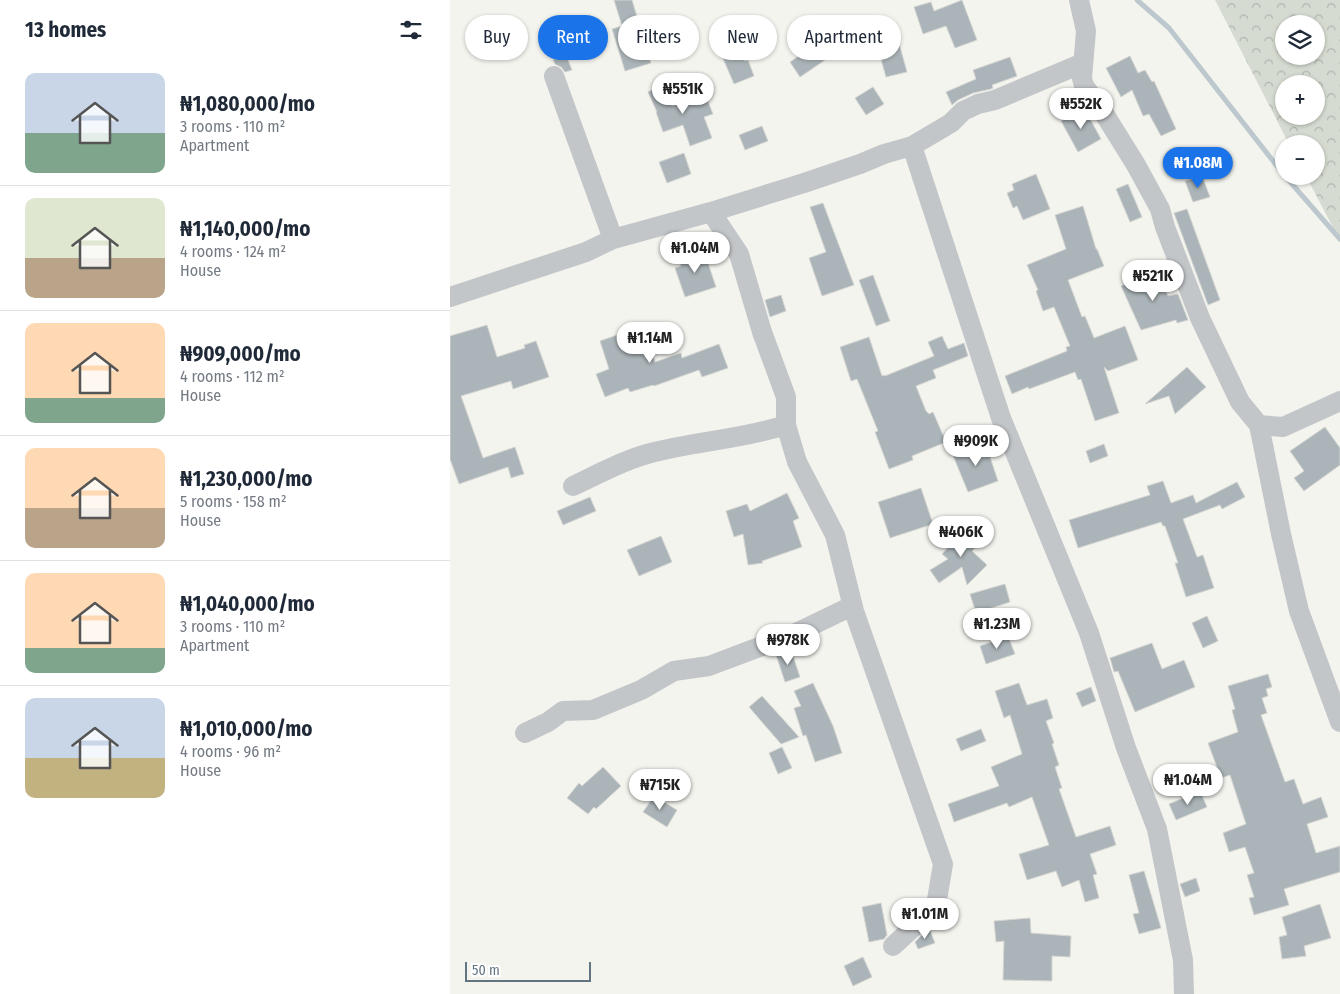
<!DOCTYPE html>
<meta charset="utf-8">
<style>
body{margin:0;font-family:"Fira Sans Condensed",sans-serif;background:#f6f6f7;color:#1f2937;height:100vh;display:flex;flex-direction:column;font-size:19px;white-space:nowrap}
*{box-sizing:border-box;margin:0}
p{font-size:16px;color:#747a83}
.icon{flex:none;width:28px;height:28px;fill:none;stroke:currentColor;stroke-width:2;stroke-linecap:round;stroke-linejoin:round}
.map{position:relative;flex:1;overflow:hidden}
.side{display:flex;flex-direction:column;background:#fff;width:450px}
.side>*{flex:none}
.guide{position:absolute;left:15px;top:15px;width:475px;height:45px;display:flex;gap:10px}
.controls{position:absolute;left:825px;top:15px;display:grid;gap:10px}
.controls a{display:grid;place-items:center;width:50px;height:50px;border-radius:50%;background:#fff;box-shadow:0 1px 4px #0004;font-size:25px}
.scale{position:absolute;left:15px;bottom:12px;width:126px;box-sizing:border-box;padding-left:5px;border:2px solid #617482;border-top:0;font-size:14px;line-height:18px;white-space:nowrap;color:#617482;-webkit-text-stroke:4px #fff;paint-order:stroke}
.price{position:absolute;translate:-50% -42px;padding:0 11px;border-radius:18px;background:#fff;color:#222;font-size:16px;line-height:32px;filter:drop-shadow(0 1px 2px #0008)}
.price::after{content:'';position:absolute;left:50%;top:30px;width:15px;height:11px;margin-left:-8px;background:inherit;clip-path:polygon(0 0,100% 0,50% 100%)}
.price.on{background:#1a73e8;color:#fff}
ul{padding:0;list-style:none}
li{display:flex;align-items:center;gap:15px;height:125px;padding:0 25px}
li+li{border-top:1px solid #e0e1e3}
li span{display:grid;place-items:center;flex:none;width:140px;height:100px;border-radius:10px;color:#555}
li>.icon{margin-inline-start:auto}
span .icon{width:60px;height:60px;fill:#fffc;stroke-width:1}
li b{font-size:21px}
h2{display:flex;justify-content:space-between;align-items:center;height:60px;padding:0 25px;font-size:21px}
.pill{padding:0 18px;border-radius:22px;background:#fff;box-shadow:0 1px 4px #0004;font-size:18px;line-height:45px}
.pill.on{background:#1a73e8;color:#fff}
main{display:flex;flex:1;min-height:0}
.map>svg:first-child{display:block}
.forest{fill:url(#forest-crowns);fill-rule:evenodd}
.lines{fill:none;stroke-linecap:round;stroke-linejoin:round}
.stream{stroke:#bcc8cd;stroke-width:5}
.building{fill:#abb4b8;stroke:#d5d5d2}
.minor{stroke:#c3c6c9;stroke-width:20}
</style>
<main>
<section class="side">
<h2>13 homes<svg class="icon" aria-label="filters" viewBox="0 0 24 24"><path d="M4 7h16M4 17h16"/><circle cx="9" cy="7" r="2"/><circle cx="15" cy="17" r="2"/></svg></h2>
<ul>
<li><span style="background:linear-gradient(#c9d6e8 60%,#7fa58c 0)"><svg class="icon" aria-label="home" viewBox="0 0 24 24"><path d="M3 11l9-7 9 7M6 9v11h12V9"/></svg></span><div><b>₦1,080,000/mo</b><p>3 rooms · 110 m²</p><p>Apartment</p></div></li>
<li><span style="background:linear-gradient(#dfe7d0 60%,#b9a48a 0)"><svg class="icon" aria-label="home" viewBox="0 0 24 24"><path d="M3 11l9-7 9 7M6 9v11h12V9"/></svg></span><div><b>₦1,140,000/mo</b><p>4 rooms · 124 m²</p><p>House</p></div></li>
<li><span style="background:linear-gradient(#ffd9b3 75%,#7fa58c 0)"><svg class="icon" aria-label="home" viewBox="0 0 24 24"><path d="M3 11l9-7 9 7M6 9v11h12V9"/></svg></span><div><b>₦909,000/mo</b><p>4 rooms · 112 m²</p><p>House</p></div></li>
<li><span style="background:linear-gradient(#ffd9b3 60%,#b9a48a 0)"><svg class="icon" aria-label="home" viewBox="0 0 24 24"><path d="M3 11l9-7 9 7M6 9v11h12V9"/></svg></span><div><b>₦1,230,000/mo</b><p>5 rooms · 158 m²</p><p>House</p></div></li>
<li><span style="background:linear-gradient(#ffd9b3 75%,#7fa58c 0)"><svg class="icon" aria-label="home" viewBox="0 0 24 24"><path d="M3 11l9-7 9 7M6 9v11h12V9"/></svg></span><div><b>₦1,040,000/mo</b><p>3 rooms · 110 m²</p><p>Apartment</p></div></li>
<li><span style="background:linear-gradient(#c9d6e8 60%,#c2b280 0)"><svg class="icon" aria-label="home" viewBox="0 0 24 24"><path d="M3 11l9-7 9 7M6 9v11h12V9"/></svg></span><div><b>₦1,010,000/mo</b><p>4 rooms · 96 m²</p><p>House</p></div></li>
</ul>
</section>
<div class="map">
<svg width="890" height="994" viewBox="0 0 890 994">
<defs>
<pattern id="forest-crowns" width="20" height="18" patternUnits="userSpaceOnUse" patternTransform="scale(1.25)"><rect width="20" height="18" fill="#d5dbd0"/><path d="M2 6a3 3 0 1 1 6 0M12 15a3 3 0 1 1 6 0" fill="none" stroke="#b0b6ae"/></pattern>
</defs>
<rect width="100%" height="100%" fill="#f4f4ef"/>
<!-- forest -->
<path class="forest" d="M 765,0 L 890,0 L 890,241 L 856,176 L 866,176 L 866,144 L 839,144 ZM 834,24 L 866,24 L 866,56 L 834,56 ZM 834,84 L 866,84 L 866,116 L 834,116 Z"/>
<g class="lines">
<!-- stream -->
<path class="stream" d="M 687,0 L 719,28 L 834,175
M 835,176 L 890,239"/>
</g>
<!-- building -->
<path class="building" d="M 164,0 L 182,0 L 201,63 L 175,71 L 162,29 L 172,26 Z
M 512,0 L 527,40 L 505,48 L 496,26 L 473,34 L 464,7 L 481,2 L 484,11 Z
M 444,25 L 457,72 L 436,77 L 423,31 Z
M 371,41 L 381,56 L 350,77 L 340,62 Z
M 291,47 L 295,61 L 298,60 L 304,76 L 284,84 L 272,56 Z
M 116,55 L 122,70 L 115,72 L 111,67 L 105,64 L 103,60 Z
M 680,56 L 688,73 L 695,70 L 702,82 L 704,81 L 726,129 L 711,136 L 699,114 L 693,116 L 682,90 L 671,97 L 656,68 Z
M 560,57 L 567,76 L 542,85 L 543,88 L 541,89 L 523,93 L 508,100 L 502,105 L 496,92 L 526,79 L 523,70 Z
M 212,85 L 222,106 L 255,94 L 263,114 L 254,117 L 262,138 L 240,146 L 233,125 L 213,132 L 206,112 L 207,112 L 198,92 Z
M 423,87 L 434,104 L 416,115 L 405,98 Z
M 634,108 L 651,139 L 628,152 L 611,121 Z
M 312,126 L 318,141 L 295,150 L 289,135 Z
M 234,153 L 241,174 L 217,183 L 209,162 Z
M 586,174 L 600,209 L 573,220 L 567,206 L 563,208 L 557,193 L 564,190 L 562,184 Z
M 752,176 L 760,197 L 743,202 L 735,181 Z
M 678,184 L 692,217 L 680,222 L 666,189 Z
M 373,203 L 404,285 L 372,296 L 359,258 L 376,252 L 360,207 Z
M 633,206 L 646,249 L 647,249 L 654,266 L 618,280 L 632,317 L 635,316 L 644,338 L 675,326 L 688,360 L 658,371 L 654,367 L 669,413 L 645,421 L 631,379 L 628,380 L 625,372 L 579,389 L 578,387 L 562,394 L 555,376 L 617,351 L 616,347 L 620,346 L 604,307 L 593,311 L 586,291 L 588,290 L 577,265 L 616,249 L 605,215 Z
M 737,209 L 770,300 L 758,305 L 724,213 Z
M 254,251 L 266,287 L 235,297 L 225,268 L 231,266 L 229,259 Z
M 706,270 L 718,296 L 728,294 L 738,320 L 727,323 L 726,320 L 691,330 L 671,286 Z
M 423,275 L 440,321 L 426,326 L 409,280 Z
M 331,295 L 336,311 L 320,317 L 315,300 Z
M 37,325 L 47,357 L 75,348 L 74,345 L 86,341 L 99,377 L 63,389 L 61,381 L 11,396 L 33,458 L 65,447 L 74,474 L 61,478 L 58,467 L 9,484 L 0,459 L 0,336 Z
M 193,326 L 205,362 L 231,353 L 232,358 L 269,344 L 278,368 L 252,377 L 249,370 L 204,386 L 203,385 L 180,392 L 178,388 L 155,397 L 146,374 L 159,369 L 150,341 Z
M 492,336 L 498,349 L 514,343 L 518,356 L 483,370 L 486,378 L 466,386 L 476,411 L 479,414 L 483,412 L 496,442 L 462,456 L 463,460 L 439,469 L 425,432 L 428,431 L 407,379 L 401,381 L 390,347 L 419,337 L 432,376 L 434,375 L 435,376 L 484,356 L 478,342 Z
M 737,367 L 756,387 L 725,414 L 719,396 L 695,404 Z
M 875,427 L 890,448 L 890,465 L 854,491 L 844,478 L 854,471 L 840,451 Z
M 535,442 L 548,481 L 518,492 L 502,453 Z
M 654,444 L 658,456 L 640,463 L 636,451 Z
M 713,481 L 721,503 L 743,495 L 746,503 L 787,482 L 795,497 L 772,509 L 770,505 L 733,519 L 747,557 L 753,555 L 764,588 L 736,597 L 725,563 L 728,563 L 715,526 L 713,526 L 711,522 L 628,548 L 619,520 L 700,495 L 697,486 Z
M 471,488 L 483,524 L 440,538 L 428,502 Z
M 337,493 L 349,518 L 343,521 L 352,547 L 312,561 L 313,563 L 298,565 L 293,534 L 284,537 L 276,511 L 297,504 L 300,511 Z
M 140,497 L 146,511 L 113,525 L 107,511 Z
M 517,527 L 532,540 L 522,551 L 537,565 L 517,585 L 512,567 L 489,583 L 480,570 L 498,559 L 492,554 Z
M 211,536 L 222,562 L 189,576 L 177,550 Z
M 555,584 L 560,602 L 526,613 L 520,594 Z
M 757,616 L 768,641 L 753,648 L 742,623 Z
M 558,636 L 565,654 L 536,664 L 530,646 Z
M 702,643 L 712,669 L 734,660 L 745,687 L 685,712 L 668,671 L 664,672 L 660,658 Z
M 341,650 L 350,677 L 335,682 L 326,655 Z
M 818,674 L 822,687 L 816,689 L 818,696 L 812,698 L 817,713 L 811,715 L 835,782 L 844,779 L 853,804 L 871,797 L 878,817 L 857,824 L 866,853 L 890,846 L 890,872 L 834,889 L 839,905 L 804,915 L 799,898 L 804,897 L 797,875 L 804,873 L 795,847 L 779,852 L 773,833 L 796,824 L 780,775 L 771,778 L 758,743 L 788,732 L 782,710 L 785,709 L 778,686 Z
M 363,683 L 383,726 L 392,753 L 365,762 L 356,735 L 353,736 L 344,708 L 351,706 L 344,691 Z
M 569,683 L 577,705 L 597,699 L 603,718 L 596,721 L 604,743 L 602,744 L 609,765 L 605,767 L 612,788 L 609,789 L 626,837 L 660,826 L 666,845 L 640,854 L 647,874 L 643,875 L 649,898 L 635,902 L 629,880 L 612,887 L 606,871 L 577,880 L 569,854 L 599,845 L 582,797 L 559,807 L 557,803 L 504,822 L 498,804 L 549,786 L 541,767 L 572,754 L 560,715 L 554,718 L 545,691 Z
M 641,687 L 646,701 L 632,707 L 626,693 Z
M 312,696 L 331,717 L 349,737 L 331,744 L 299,707 Z
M 531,729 L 536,741 L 511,751 L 506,739 Z
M 332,747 L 342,768 L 328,774 L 319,753 Z
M 153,767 L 171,786 L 146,809 L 144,807 L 138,814 L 117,798 L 129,783 L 132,786 Z
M 750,791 L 757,807 L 726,820 L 719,804 Z
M 204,796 L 227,810 L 217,827 L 193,812 Z
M 694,871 L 711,928 L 689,934 L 683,914 L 689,913 L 679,875 Z
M 746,878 L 750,891 L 735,897 L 730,884 Z
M 431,903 L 437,935 L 434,939 L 419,942 L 412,907 Z
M 870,904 L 881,938 L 854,946 L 856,956 L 832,959 L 829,937 L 837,935 L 832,917 Z
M 580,918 L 581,933 L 621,936 L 620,957 L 602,956 L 602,981 L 553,980 L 554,941 L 546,942 L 544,921 Z
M 479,928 L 485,943 L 468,949 L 465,942 Z
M 413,957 L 422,977 L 403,986 L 394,966 Z"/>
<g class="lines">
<!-- minor -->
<path class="minor" d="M 629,0 L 636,31 L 632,78 L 634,86 L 650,107 L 686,165 L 710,209 L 715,227 L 750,318 L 790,402 L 809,425 L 833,427 L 890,401
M 104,76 L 163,239
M 462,146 L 551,418 L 639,633 L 676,748 L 707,829 L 733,960 L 734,994
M 261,212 L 289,254 L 312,332 L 336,397 L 336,425 L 347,462 L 385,535 L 404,611 L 493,864 L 486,906 L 443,946
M 0,297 L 136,252 L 163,239 L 261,212 L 354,183 L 410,164 L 434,154 L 462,146 L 501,123 L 513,111 L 528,104 L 545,100 L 633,63
M 809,425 L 831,534 L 849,611 L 890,722
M 123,486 C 147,475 171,461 197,454 C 243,441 289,440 336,425
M 75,733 L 98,722 L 113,711 L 143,710 L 191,690 L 224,671 L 259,666 L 344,634 L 402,606"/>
</g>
</svg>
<div class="controls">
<a><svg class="icon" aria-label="layers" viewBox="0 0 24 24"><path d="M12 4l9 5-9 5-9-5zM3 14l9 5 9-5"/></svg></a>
<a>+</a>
<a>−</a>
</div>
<div class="scale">50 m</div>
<b class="price" style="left:233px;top:115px">₦551K</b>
<b class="price" style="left:631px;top:130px">₦552K</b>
<b class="price on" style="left:748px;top:189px">₦1.08M</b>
<b class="price" style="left:245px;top:274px">₦1.04M</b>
<b class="price" style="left:703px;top:302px">₦521K</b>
<b class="price" style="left:200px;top:364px">₦1.14M</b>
<b class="price" style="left:526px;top:467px">₦909K</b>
<b class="price" style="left:511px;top:558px">₦406K</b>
<b class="price" style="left:547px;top:650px">₦1.23M</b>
<b class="price" style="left:338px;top:666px">₦978K</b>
<b class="price" style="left:738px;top:806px">₦1.04M</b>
<b class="price" style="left:210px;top:811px">₦715K</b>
<b class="price" style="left:475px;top:940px">₦1.01M</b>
<div class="guide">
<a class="pill">Buy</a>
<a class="pill on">Rent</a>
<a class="pill">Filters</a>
<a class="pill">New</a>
<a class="pill">Apartment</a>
</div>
</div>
</main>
